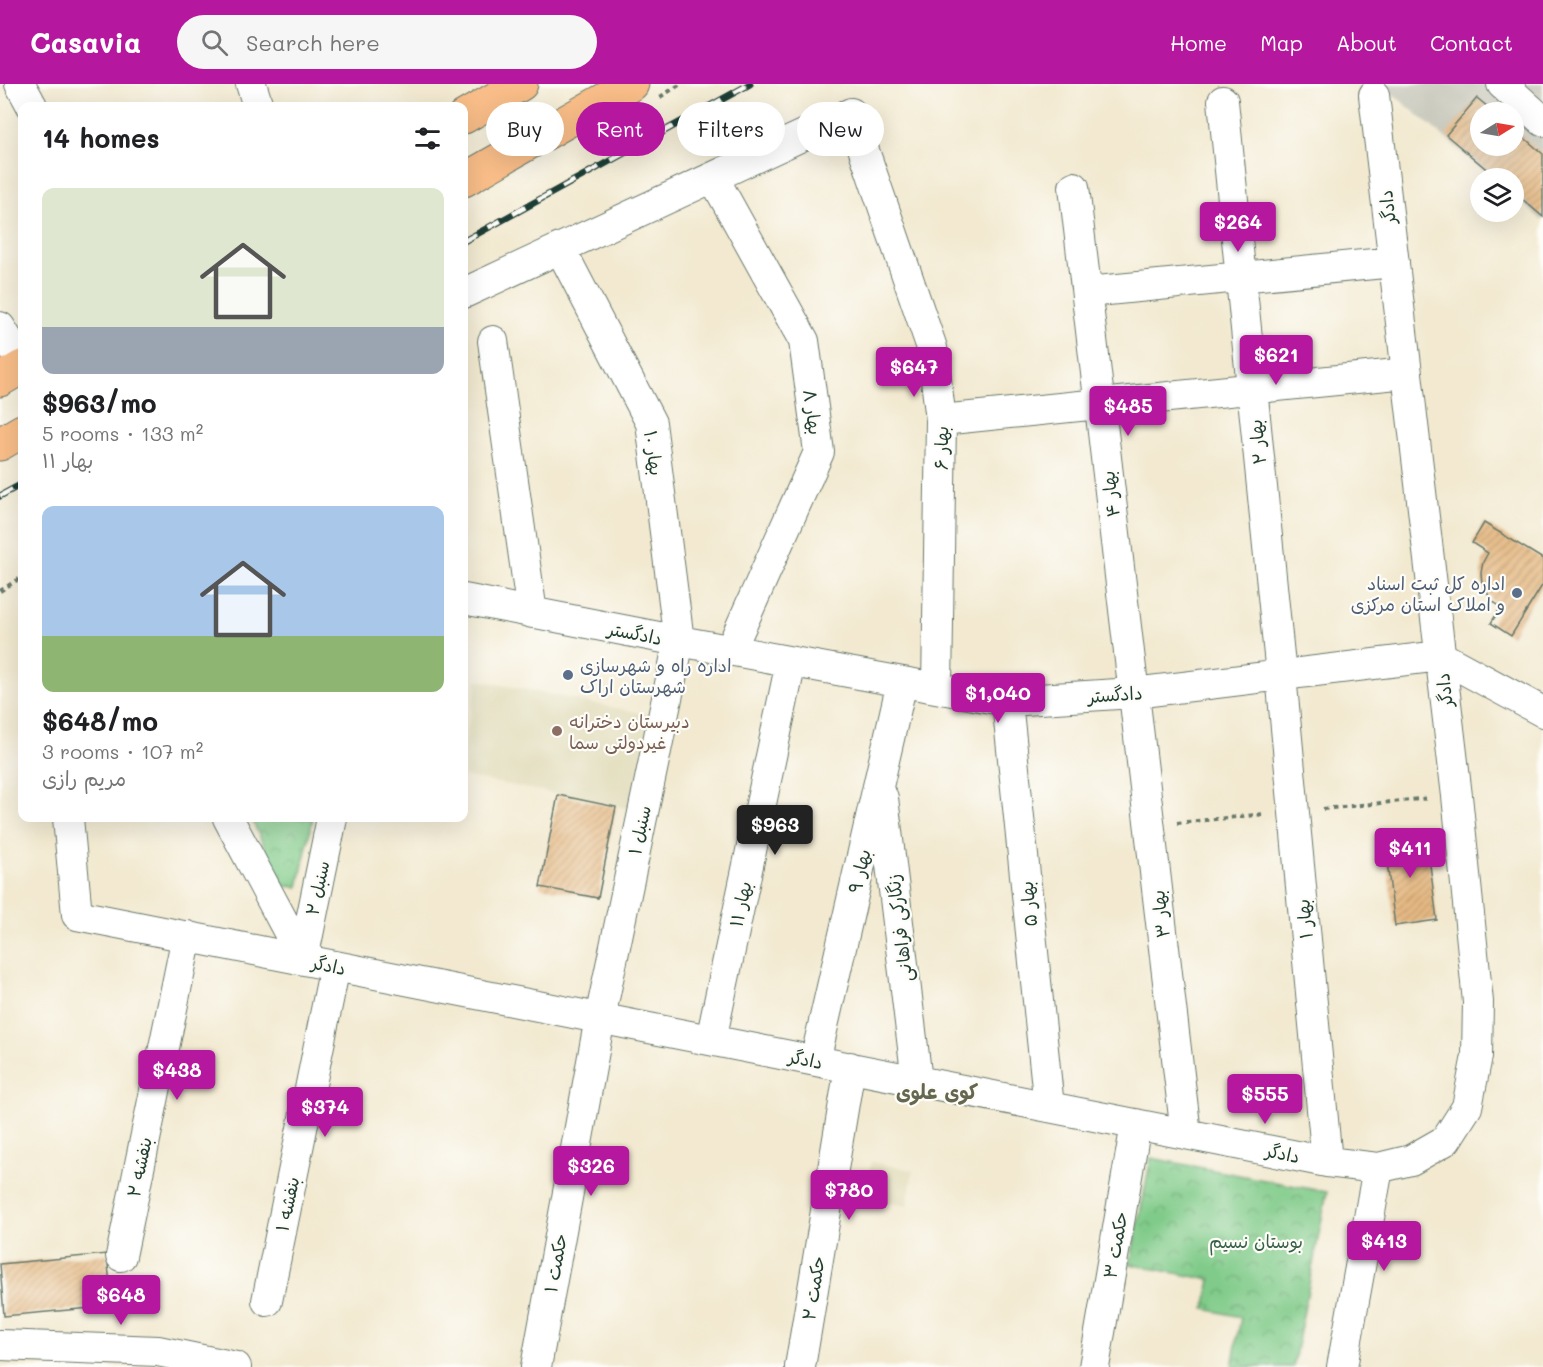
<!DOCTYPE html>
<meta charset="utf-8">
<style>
body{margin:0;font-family:Mali,"Playpen Sans Arabic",sans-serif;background:#f6f6f6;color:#202124;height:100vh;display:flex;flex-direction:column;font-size:22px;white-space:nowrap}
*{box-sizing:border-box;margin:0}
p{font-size:20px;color:#757577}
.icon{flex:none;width:33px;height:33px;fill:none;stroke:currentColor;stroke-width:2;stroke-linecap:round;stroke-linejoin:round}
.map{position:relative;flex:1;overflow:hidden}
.side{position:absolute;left:18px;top:18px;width:450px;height:720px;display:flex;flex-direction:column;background:#fff;border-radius:12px;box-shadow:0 6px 24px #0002}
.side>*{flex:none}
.top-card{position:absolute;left:486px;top:18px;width:570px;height:54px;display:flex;gap:12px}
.needle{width:39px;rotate:79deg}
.buttons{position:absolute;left:1470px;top:18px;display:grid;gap:12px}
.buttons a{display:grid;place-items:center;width:54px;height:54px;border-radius:50%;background:#fff;box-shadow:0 6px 24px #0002;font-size:30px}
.price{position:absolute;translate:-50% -51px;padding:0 14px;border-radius:6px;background:#b5179e;color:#fff;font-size:20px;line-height:39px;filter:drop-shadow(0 2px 3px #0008)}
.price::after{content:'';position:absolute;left:50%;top:36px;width:18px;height:14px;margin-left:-9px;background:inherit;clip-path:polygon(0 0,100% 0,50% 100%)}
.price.on{background:#222;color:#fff}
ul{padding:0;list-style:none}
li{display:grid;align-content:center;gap:12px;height:318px;padding:0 24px}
li span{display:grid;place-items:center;height:186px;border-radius:12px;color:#555}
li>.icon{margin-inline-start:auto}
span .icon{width:108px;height:108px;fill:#fffc;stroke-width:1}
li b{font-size:26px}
h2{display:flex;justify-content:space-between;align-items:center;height:72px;padding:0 24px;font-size:26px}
.chip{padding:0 21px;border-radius:27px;background:#fff;box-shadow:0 6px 24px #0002;font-size:21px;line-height:54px}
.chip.on{background:#b5179e;color:#fff}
header{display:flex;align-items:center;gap:36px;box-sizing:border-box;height:84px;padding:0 30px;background:#b5179e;color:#fff}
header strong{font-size:28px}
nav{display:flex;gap:33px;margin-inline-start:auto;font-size:21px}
.search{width:420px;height:54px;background:#f6f6f6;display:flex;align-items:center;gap:15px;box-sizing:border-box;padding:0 21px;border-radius:33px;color:#757577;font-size:22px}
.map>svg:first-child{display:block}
.built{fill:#e1dcba}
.industrial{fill:#c5c5b8;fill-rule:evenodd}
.park{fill:url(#park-crowns);stroke:#50845e;stroke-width:1.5}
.building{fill:url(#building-hatch)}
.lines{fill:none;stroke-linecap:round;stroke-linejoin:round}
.minor-casing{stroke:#69796b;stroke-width:32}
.major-casing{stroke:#69796b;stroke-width:35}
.path{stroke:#69796b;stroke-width:4;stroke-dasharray:4.5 4.5;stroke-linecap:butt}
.minor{stroke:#fff;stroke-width:30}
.major{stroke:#f8bd88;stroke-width:33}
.rail-casing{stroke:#1f3d34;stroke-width:7}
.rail{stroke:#fdfcf7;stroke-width:4.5;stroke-dasharray:14;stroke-linecap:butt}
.service-dot{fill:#5c6f8a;stroke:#fdfcf7;stroke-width:2}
.education-dot{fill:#8d6e63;stroke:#fdfcf7;stroke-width:2}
.labels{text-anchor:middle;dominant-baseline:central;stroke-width:4.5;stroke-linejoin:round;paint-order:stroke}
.street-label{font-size:18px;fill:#1f3d34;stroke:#fdfcf7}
.service-label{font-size:18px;fill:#4e5e75;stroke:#fdfcf7;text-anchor:end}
.education-label{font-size:18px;fill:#785e54;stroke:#fdfcf7;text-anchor:start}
.park-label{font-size:18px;fill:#376049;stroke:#fdfcf7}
.neighbourhood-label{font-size:20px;font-weight:bold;fill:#656850;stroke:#fdfcf7}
</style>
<header>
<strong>Casavia</strong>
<div class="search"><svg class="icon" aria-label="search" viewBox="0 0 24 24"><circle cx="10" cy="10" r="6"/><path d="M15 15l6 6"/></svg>Search here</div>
<nav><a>Home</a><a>Map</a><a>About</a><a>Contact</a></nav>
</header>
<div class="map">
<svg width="1543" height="1283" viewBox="0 0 1543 1283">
<defs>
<pattern id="park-crowns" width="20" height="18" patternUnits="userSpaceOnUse" patternTransform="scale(1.5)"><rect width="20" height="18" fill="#80cb89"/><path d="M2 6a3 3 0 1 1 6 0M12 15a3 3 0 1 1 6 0" fill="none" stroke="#68a671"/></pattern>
<pattern id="building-hatch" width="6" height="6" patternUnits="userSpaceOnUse" patternTransform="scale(1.5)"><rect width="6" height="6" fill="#e6b983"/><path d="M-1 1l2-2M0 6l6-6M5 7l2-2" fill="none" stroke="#ba986c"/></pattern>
</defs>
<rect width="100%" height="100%" fill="#fdfcf7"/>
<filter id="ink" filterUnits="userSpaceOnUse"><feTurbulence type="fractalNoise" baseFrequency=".0167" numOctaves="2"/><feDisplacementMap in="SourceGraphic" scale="12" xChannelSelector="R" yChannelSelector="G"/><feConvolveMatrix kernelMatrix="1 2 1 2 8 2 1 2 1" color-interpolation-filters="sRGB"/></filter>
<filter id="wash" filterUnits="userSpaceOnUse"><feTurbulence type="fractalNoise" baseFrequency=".008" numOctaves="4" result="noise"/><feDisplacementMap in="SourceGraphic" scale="24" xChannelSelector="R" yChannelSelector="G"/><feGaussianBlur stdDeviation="1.35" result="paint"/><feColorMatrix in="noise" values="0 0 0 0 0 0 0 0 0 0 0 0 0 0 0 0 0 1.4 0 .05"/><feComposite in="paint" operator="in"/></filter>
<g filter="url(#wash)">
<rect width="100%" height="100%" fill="#f2e9d0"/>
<!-- built -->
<path class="built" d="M 477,596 L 650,631 L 632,725 L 464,692 L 464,663 Z
M 871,1078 L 913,1086 L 907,1122 L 864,1114 Z"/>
<!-- industrial -->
<path class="industrial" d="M 1381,0 L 1543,0 L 1543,137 L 1514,112 L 1514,94 L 1493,94 ZM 1480,28 L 1514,28 L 1514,62 L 1480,62 Z"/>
<!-- park -->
<path class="park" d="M 251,734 L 313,734 L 298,803 L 283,802 Z
M 1151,1074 L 1327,1108 L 1293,1283 L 1232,1283 L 1241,1233 L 1205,1225 L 1211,1196 L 1130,1180 Z"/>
<g id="blocks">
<!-- building -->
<path class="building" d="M 1477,14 L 1494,28 L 1480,28 L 1480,62 L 1514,62 L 1514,45 L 1543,70 L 1543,133 L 1514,108 L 1514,94 L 1497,94 L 1446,51 Z
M 1484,439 L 1543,475 L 1543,500 L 1511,552 L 1491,539 L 1501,523 L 1492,517 L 1482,500 L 1481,489 L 1483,478 L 1488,469 L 1472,459 Z
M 558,711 L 616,723 L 598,814 L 540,803 Z
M 1426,749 L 1437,836 L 1395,842 L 1384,754 Z
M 107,1170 L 112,1222 L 4,1232 L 0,1180 Z"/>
</g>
</g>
<g filter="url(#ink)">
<use href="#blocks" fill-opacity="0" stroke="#69796b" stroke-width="1.5"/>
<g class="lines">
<!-- minor casing -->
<g class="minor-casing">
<path id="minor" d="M 20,0 L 32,22
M 251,0 L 258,22
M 1502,0 L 1543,37
M 1223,17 L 1281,591 L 1327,1078
M 713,93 L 804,257 L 819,368 L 730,567
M 1074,103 L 1186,1050
M 1087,208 L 1394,178
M 464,209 L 851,29 L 932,264 L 941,336 L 937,604
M 0,243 L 22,278
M 493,257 L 532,529
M 941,336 L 1407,289
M 464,515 L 679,557 L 1007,617 L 1134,609 L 1440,572 L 1543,628
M 1007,617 L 1049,1023
M 883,714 L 917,997
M 68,734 L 77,831 L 1327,1078 L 1378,1084 L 1411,1076 L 1446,1056 L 1467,1023 L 1477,972 L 1478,918 L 1457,712 L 1374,11
M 228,734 L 303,875
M 303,875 L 332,734
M 711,956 L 791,578
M 815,977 L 902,598
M 121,1172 L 187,852
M 267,1217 L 335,882
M 0,1261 L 158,1267 L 236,1283
M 536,1283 L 600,934 L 679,557 L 651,339 L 560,164
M 800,1283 L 850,983
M 1094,1283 L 1136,1040
M 1342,1283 L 1378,1084"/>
</g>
<!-- major casing -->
<g class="major-casing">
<path id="major" d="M 464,33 L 521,0
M 464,96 L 632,0
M 0,296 L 22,283
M 0,360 L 22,347"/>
</g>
<!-- path -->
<path class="path" d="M 660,13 L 681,0
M 0,507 L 22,493
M 1323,725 L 1430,714
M 1177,739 L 1265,730"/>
<!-- minor -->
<use href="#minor" class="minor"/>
<!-- major -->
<use href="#major" class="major"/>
<!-- rail casing -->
<g class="rail-casing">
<path id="rail" d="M 464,157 L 750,0
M 0,412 L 22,400"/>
</g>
<!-- rail -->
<use href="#rail" class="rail"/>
</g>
</g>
<!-- markers -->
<g class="service-dot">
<circle cx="1517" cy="509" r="6"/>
<circle cx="568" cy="591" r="6"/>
</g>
<circle class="education-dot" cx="557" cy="647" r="6"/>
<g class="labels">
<!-- street labels -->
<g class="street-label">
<text transform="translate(1387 123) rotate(-97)">دادگر</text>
<text transform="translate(813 328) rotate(82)">بهار ۸</text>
<text transform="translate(1257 358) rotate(-96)">بهار ۲</text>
<text transform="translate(941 364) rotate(-89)">بهار ۶</text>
<text transform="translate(654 369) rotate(82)">بهار ۱۰</text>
<text transform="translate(1110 410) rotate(-97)">بهار ۴</text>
<text transform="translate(635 549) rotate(11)">دادگستر</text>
<text transform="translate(1444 606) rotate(-97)">دادگر</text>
<text transform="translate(1115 610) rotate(-4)">دادگستر</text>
<text transform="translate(639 746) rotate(-78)">سنبل ۱</text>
<text transform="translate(859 787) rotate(-77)">بهار ۹</text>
<text transform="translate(317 804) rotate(-78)">سنبل ۲</text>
<text transform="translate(740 820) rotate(-78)">بهار ۱۱</text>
<text transform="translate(1028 820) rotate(-96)">بهار ۵</text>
<text transform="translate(1160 830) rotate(-97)">بهار ۳</text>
<text transform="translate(1304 835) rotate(-95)">بهار ۱</text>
<text transform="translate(899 844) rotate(-97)">زنگارکی فراهانی</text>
<text transform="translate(329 881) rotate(11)">دادگر</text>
<text transform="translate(806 975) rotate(11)">دادگر</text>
<text transform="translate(1283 1069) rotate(11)">دادگر</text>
<text transform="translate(139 1083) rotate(-78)">بنفشه ۲</text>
<text transform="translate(287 1120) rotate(-78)">بنفشه ۱</text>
<text transform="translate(1115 1161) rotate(-80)">حکمت ۳</text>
<text transform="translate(555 1179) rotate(-80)">حکمت ۱</text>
<text transform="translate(813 1204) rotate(-81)">حکمت ۲</text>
</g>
<!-- service labels -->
<g class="service-label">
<text x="1505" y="499">اداره کل ثبت اسناد<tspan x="1505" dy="21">و املاک استان مرکزی</tspan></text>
<text x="580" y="581" text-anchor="start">اداره راه و شهرسازی<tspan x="580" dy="21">شهرستان اراک</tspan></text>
</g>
<!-- education labels -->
<g class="education-label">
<text x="569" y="637">دبیرستان دخترانه<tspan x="569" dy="21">غیردولتی سما</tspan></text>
</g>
<!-- park labels -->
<g class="park-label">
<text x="1256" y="1157">بوستان نسیم</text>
</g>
<!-- neighbourhood labels -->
<g class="neighbourhood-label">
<text x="937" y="1007">کوی علوی</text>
</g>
</g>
</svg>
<div class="buttons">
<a><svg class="needle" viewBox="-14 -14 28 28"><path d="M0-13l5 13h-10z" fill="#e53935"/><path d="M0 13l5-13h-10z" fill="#757577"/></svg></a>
<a><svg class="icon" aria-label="layers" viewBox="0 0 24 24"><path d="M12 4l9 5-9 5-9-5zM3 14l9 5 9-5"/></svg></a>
</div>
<b class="price" style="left:1238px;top:169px">$264</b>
<b class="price" style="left:1276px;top:302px">$621</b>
<b class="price" style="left:914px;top:314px">$647</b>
<b class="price" style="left:1128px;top:353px">$485</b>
<b class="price" style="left:998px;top:640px">$1,040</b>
<b class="price on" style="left:775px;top:772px">$963</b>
<b class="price" style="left:1410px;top:795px">$411</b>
<b class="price" style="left:177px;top:1017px">$438</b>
<b class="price" style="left:1265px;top:1041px">$555</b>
<b class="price" style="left:325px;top:1054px">$374</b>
<b class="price" style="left:591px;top:1113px">$326</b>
<b class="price" style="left:849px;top:1137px">$780</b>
<b class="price" style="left:1384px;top:1188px">$413</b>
<b class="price" style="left:121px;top:1242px">$648</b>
<div class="top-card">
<a class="chip">Buy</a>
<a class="chip on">Rent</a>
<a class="chip">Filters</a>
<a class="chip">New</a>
</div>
<section class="side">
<h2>14 homes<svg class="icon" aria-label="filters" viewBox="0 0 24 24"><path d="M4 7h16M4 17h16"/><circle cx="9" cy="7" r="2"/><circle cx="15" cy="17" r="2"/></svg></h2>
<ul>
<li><span style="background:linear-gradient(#dfe7d0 75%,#9aa5b1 0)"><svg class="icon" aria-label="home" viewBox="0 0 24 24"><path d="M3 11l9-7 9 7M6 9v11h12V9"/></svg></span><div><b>$963/mo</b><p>5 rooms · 133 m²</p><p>بهار ۱۱</p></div></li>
<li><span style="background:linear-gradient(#a9c7e8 70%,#8fb573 0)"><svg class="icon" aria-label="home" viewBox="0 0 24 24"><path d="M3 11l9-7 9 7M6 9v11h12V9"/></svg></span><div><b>$648/mo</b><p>3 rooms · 107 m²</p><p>مریم رازی</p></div></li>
</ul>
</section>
</div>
